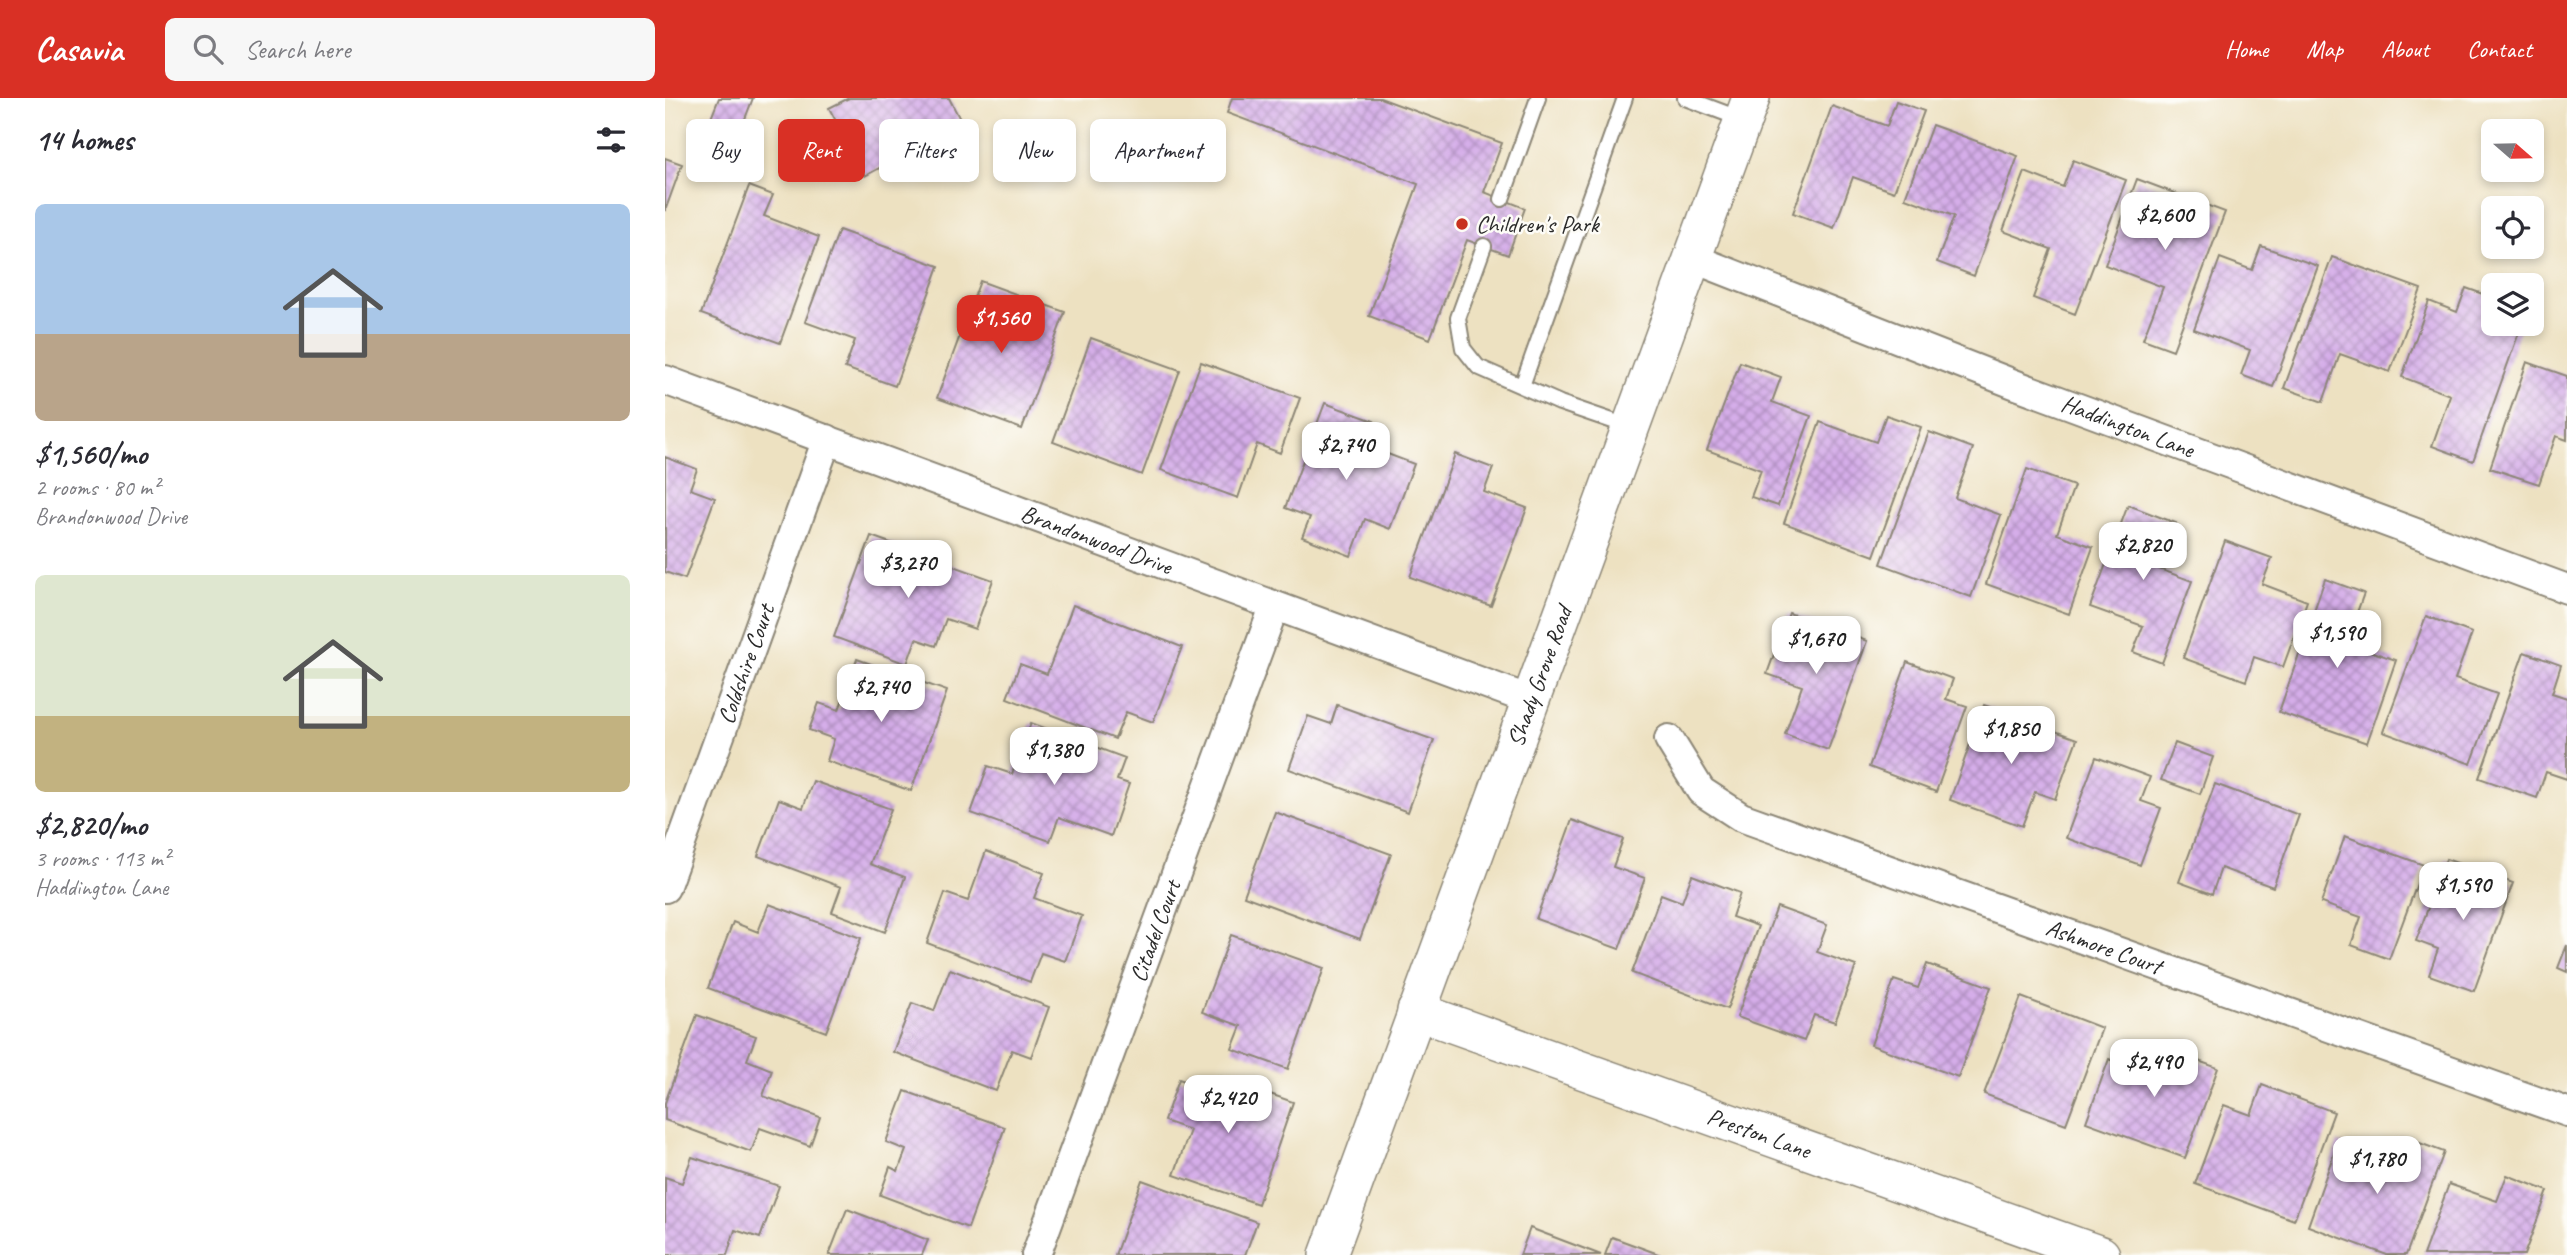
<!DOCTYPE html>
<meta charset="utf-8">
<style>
body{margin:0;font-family:Caveat,sans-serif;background:#f7f7f7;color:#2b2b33;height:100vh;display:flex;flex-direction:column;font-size:26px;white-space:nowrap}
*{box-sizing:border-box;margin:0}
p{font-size:23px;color:#7c7c81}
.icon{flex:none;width:38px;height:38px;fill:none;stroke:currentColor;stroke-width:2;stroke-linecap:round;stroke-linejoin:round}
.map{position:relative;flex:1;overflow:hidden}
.details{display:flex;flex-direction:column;background:#fff;width:665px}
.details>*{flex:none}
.guide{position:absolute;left:21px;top:21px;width:665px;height:63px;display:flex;gap:14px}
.needle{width:46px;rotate:110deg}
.fabs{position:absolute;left:1816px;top:21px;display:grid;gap:14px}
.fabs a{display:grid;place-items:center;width:63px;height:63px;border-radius:10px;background:#fff;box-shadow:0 4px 10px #0003;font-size:35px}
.price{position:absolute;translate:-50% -60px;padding:0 16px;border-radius:14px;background:#fff;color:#222;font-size:23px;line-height:46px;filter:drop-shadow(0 2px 4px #0008)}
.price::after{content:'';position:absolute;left:50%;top:42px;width:21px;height:16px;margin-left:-10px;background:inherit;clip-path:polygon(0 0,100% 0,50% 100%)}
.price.active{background:#d93025;color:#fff}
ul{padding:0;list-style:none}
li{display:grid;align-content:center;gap:14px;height:371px;padding:0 35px}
li span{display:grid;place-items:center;height:217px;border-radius:10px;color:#555}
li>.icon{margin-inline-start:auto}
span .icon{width:126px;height:126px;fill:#fffc;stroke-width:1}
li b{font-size:30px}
h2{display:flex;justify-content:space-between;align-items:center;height:84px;padding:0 35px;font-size:30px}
.pill{padding:0 24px;border-radius:10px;background:#fff;box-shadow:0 4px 10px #0003;font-size:24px;line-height:63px}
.pill.active{background:#d93025;color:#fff}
header{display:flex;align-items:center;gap:42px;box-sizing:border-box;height:98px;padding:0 35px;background:#d93025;color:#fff}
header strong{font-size:33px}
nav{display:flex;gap:38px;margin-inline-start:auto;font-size:24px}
.search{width:490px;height:63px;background:#f7f7f7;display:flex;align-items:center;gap:18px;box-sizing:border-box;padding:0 24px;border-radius:10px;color:#7c7c81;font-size:26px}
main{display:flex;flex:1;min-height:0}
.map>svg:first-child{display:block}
.building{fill:url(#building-cross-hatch)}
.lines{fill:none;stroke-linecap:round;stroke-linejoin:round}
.service-casing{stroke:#8c8676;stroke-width:18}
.minor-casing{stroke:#8c8676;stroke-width:32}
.tertiary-casing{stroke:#8c8676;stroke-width:40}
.service{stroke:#fff;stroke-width:14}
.minor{stroke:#fff;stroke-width:28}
.tertiary{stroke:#fff;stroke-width:37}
.poi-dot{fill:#c8321e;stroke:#fdfcf7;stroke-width:2.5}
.labels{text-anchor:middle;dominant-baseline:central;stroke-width:5;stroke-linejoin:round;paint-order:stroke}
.poi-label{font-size:24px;fill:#2b2b2b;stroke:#fdfcf7;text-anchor:start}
.street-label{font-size:24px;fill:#2b2b2b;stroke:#fdfcf7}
</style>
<header>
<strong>Casavia</strong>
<div class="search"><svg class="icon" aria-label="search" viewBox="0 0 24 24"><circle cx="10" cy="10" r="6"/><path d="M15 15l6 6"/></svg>Search here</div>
<nav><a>Home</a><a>Map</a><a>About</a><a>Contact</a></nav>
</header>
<main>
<section class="details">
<h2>14 homes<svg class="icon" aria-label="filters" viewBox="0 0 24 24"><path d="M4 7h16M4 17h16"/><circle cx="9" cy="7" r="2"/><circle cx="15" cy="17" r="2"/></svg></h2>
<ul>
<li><span style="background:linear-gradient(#a9c7e8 60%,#b9a48a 0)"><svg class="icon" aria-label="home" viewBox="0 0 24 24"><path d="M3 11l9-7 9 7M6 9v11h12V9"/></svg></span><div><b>$1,560/mo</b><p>2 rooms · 80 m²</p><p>Brandonwood Drive</p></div></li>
<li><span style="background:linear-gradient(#dfe7d0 65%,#c2b280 0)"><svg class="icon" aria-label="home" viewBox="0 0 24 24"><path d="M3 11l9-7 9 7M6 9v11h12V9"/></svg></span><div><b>$2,820/mo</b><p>3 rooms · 113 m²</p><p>Haddington Lane</p></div></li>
</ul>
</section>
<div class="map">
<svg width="1902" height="1157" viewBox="0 0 1902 1157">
<defs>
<pattern id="building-cross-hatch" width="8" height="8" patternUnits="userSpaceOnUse" patternTransform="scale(1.75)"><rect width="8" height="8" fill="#d5ade9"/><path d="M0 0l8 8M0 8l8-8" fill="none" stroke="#ad8dbd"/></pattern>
</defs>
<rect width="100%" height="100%" fill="#fdfcf7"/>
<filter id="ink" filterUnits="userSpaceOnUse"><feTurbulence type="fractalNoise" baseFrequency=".0143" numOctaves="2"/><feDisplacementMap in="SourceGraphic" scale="14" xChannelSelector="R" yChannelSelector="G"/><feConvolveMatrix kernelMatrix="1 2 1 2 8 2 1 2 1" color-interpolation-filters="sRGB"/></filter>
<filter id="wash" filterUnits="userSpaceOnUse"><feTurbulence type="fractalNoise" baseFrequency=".00686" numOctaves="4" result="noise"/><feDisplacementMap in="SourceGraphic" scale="28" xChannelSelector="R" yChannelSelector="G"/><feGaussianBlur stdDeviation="1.57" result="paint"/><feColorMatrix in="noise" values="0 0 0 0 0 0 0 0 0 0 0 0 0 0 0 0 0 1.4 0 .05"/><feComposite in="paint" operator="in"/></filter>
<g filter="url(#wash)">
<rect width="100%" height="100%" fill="#ede1c1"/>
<g id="blocks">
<!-- building -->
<path class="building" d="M 54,0 L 88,0 L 73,39 L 43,28 Z
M 184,0 L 284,0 L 297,25 L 200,78 L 164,10 Z
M 567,0 L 715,0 L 837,45 L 819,94 L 860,110 L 843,157 L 802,142 L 765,241 L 704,218 L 753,86 L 562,15 Z
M 1231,3 L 1259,13 L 1229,94 L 1188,79 L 1169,130 L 1128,115 L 1167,8 L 1222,28 Z
M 1267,27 L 1353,58 L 1309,178 L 1272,164 L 1289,118 L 1240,100 Z
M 0,60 L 17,66 L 0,113 Z
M 1408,62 L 1461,82 L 1410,216 L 1368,200 L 1386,151 L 1338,133 L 1360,74 L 1398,89 Z
M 1472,81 L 1560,114 L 1508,252 L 1478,241 L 1498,189 L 1440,167 Z
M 84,88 L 108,97 L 99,118 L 154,139 L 115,245 L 36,216 Z
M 174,132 L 274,168 L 230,288 L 180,270 L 190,242 L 140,224 Z
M 1596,148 L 1653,168 L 1608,289 L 1576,277 L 1585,252 L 1529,231 L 1555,160 L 1587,172 Z
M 1667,159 L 1756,191 L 1725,274 L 1675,256 L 1658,304 L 1619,290 Z
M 315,183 L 400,214 L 357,331 L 272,300 Z
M 1801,190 L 1829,200 L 1829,226 L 1857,226 L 1808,363 L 1767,348 L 1785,297 L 1737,279 L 1764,203 L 1792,214 Z
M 426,240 L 515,272 L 477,377 L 388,344 Z
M 536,264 L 635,300 L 615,355 L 592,346 L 573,400 L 496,372 Z
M 1075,264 L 1116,279 L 1107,304 L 1146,318 L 1113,408 L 1086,399 L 1096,372 L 1042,352 Z
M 1862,264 L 1902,278 L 1902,342 L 1891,338 L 1874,386 L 1825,370 Z
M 660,305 L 709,323 L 699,347 L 749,366 L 725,431 L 700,421 L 686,458 L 637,439 L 645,419 L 620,410 Z
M 1221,317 L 1256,329 L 1209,458 L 1119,425 L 1155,324 L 1211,344 Z
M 1264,334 L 1308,350 L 1290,400 L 1336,417 L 1306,499 L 1216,466 Z
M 790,356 L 828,370 L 819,394 L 862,410 L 826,508 L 745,479 Z
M 0,359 L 32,371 L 25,391 L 50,400 L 20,481 L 0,474 Z
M 1362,371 L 1409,388 L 1392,436 L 1428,449 L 1404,516 L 1321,486 Z
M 1463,407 L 1511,425 L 1494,471 L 1527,483 L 1497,565 L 1468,554 L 1478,528 L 1425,509 Z
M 206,438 L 328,482 L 310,531 L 281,521 L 271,548 L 251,541 L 242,566 L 169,539 Z
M 1560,443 L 1607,460 L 1597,486 L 1642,503 L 1618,569 L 1589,559 L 1581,583 L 1518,560 Z
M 1660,481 L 1699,495 L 1681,545 L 1731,562 L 1702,645 L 1614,614 Z
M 408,507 L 517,549 L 488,624 L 461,614 L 450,641 L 342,600 L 355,566 L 382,576 Z
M 1124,515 L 1202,543 L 1163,652 L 1120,636 L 1137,588 L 1102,576 Z
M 1761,518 L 1807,535 L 1790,581 L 1832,596 L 1806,666 L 1718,634 Z
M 1859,554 L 1896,567 L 1887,595 L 1902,600 L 1902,681 L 1881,674 L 1872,700 L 1814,680 Z
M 192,561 L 282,593 L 246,693 L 162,663 L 169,641 L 144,632 L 154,605 L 174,612 Z
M 1242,564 L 1288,581 L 1281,601 L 1302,608 L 1271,694 L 1204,669 Z
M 672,607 L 769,642 L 743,714 L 624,671 L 643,618 L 666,626 Z
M 1319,607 L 1412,641 L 1390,701 L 1370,694 L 1357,728 L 1285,702 Z
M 366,625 L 460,660 L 452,682 L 464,686 L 446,738 L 394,719 L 385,743 L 306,715 L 323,668 L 347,676 Z
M 1510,645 L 1548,659 L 1535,696 L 1496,682 Z
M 1431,659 L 1485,679 L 1476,703 L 1496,710 L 1475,767 L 1401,740 Z
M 148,683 L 226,711 L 205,766 L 240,779 L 220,834 L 167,814 L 176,789 L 93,758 L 114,701 L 138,710 Z
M 1550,686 L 1634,717 L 1608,789 L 1556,770 L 1547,796 L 1514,784 Z
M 610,714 L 726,756 L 695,841 L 579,798 Z
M 907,722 L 958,741 L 948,769 L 980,780 L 954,851 L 871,821 Z
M 1680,738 L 1759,767 L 1724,861 L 1686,847 L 1696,819 L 1656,805 Z
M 321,753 L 379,775 L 369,800 L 417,818 L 400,863 L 376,855 L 365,884 L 262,845 L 280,795 L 303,803 Z
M 1781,761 L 1848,785 L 1809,893 L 1764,877 L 1773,851 L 1751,843 Z
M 1027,777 L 1075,795 L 1067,819 L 1093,828 L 1062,911 L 967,875 L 996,796 L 1017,804 Z
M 104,806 L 196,840 L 161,934 L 43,890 L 68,824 L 93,834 Z
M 1112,809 L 1162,827 L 1152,854 L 1191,868 L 1170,924 L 1149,917 L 1139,943 L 1072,919 Z
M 566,837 L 659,870 L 623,971 L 567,951 L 576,928 L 537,914 Z
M 1902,847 L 1902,874 L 1893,870 Z
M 1262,866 L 1326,889 L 1293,979 L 1206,947 L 1229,882 L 1253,890 Z
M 285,871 L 384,909 L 366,959 L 347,952 L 331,993 L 228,954 L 247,905 L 269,913 Z
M 1356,899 L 1437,930 L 1401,1026 L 1319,996 Z
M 32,917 L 91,938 L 82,962 L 107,972 L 98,998 L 155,1019 L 145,1048 L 95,1030 L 86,1054 L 0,1022 L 0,1005 Z
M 1478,943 L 1553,970 L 1520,1060 L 1421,1024 L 1444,961 L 1468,970 Z
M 554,978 L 628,1004 L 593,1106 L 509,1077 L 525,1032 L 499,1023 L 514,981 L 548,993 Z
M 1597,987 L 1669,1014 L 1629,1122 L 1530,1086 L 1559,1007 L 1586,1017 Z
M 240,993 L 340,1029 L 303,1130 L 215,1097 L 225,1069 L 233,1073 L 241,1052 L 221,1044 Z
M 1736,1038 L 1779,1054 L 1741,1157 L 1722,1157 L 1643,1128 L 1673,1044 L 1726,1064 Z
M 27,1059 L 114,1088 L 95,1140 L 70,1132 L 62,1157 L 0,1157 L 0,1079 L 17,1085 Z
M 1842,1077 L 1883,1093 L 1859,1157 L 1758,1157 L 1784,1086 L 1832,1103 Z
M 477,1082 L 592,1124 L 580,1157 L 450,1157 Z
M 182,1111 L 263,1142 L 257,1157 L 164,1157 Z
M 865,1130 L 936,1157 L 855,1157 Z
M 947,1139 L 996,1157 L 940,1157 Z"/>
</g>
</g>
<g filter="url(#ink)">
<use href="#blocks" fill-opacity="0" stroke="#8c8676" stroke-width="2"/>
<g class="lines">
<!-- service casing -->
<g class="service-casing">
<path id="service" d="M 1020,0 L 1076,21
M 837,101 L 873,0
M 819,148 L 793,220 L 798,250 L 813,269 L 895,305 L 965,329
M 857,288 L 960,0"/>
</g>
<!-- minor casing -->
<g class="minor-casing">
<g id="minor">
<path id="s1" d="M 1027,160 L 1349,286 L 1902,491"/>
<path id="s2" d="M 0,282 L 865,602"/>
<path id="s3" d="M 1004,641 L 1036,693 L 1076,719 L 1902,1014"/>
<path id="s4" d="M 0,790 L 162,341"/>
<path id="s5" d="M 371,1157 L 609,509"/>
</g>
</g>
<!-- tertiary casing -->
<g class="tertiary-casing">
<g id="tertiary">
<path id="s6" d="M 751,913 L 1436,1157"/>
<path id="s7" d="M 663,1157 L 1086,0"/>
</g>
</g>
<!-- service -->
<use href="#service" class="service"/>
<!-- minor -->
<use href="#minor" class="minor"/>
<!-- tertiary -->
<use href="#tertiary" class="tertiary"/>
</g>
</g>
<!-- markers -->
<circle class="poi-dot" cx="797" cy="126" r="7"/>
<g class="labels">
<!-- poi labels -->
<g class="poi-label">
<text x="811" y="126">Children's Park</text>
</g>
<!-- street labels -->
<g class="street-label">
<text stroke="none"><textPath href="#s1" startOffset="467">Haddington Lane</textPath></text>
<text stroke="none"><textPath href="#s2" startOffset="460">Brandonwood Drive</textPath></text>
<text stroke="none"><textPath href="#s4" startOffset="238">Coldshire Court</textPath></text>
<text stroke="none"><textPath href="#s7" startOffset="616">Shady Grove Road</textPath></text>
<text stroke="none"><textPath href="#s5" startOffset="345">Citadel Court</textPath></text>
<text stroke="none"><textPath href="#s3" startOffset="494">Ashmore Court</textPath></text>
<text stroke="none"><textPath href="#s6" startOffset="364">Preston Lane</textPath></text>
</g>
</g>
</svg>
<div class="fabs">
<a><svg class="needle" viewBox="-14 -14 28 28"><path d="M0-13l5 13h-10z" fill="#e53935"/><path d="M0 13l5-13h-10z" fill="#7c7c81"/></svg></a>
<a><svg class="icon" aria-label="locate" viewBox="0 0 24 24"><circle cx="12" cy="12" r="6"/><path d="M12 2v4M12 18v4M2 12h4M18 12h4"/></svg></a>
<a><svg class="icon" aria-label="layers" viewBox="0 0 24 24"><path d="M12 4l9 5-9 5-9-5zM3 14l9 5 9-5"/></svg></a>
</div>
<b class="price" style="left:1500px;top:154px">$2,600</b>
<b class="price active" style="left:336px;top:257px">$1,560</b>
<b class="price" style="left:681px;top:384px">$2,740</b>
<b class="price" style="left:1478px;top:484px">$2,820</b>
<b class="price" style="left:243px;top:502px">$3,270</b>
<b class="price" style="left:1672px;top:572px">$1,590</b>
<b class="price" style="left:1151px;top:578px">$1,670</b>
<b class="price" style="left:216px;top:626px">$2,740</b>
<b class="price" style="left:1346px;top:668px">$1,850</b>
<b class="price" style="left:389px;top:689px">$1,380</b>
<b class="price" style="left:1798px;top:824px">$1,590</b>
<b class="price" style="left:1489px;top:1001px">$2,490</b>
<b class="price" style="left:563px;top:1037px">$2,420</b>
<b class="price" style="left:1712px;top:1098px">$1,780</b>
<div class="guide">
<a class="pill">Buy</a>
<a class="pill active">Rent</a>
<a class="pill">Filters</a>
<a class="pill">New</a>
<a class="pill">Apartment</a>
</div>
</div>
</main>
